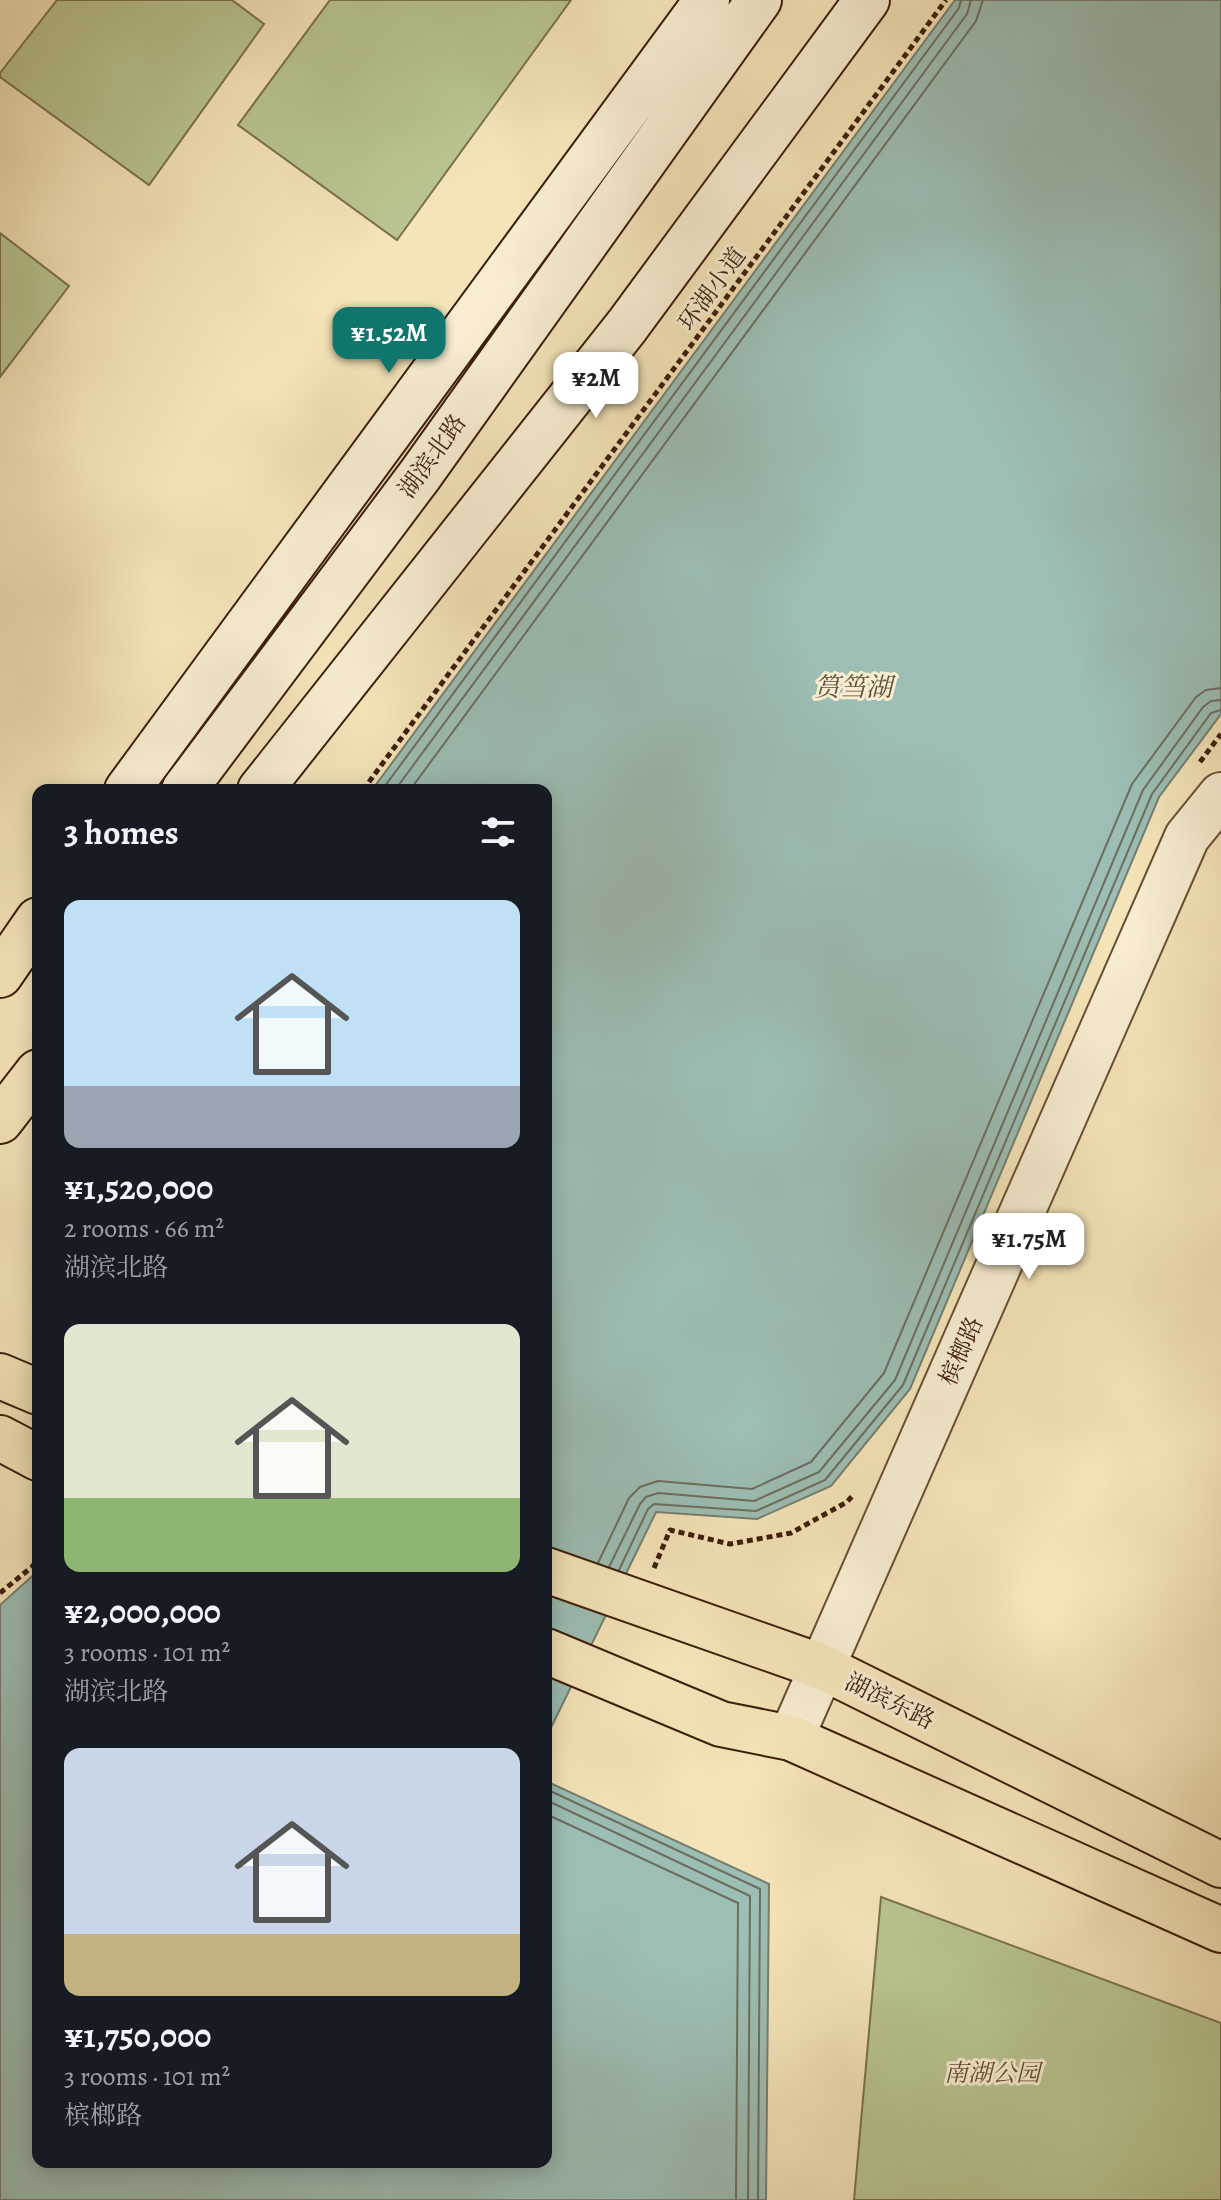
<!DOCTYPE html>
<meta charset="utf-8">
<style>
body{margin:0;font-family:Alegreya,"Noto Serif SC",serif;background:#242831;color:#f1f3f6;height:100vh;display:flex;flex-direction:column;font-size:30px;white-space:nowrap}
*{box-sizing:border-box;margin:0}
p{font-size:26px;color:#9ea1a6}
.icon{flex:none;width:44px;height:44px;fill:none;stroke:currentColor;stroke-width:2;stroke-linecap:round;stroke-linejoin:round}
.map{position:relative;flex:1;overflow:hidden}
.details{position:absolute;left:32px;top:784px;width:520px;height:1384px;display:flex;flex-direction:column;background:#171b24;border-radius:16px;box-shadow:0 4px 20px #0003}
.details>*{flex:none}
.price{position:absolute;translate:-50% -68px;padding:0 18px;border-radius:16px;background:#fff;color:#222;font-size:26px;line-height:52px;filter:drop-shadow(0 2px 4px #0008)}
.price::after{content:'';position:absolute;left:50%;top:48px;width:24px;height:18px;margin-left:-12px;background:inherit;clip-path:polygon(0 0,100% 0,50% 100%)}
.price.on{background:#0f766e;color:#fff}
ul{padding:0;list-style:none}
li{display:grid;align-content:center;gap:16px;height:424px;padding:0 32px}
li span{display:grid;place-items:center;height:248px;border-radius:16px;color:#555}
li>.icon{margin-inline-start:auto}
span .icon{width:144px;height:144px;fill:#fffc;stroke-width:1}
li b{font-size:34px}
h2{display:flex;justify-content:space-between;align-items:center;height:96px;padding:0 32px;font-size:34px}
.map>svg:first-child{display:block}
.green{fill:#b9c590;stroke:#7b714c;stroke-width:2}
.water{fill:#9cbeb4;stroke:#767e70;stroke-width:2}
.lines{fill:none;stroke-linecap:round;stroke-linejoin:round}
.shore{stroke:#6c6e5e;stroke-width:2}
.tertiary-casing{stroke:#6b4f35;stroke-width:48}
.secondary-casing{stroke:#3d1d09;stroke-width:48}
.primary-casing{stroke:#3d1d09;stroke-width:48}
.path{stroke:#3d1d09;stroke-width:5;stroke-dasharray:6 4;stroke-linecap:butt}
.tertiary{stroke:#f8edd1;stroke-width:44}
.secondary{stroke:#f8edd1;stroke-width:44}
.primary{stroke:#f4e4b8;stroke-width:44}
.labels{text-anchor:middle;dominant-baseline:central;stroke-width:6;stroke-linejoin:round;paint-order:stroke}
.street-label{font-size:24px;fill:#3d1d09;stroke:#f8edd1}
.park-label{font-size:24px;font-style:italic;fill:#624f32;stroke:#f8edd1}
.water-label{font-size:26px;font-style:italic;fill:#5a4d3c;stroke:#f8edd1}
</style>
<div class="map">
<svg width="1221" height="2200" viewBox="0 0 1221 2200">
<rect width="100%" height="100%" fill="#f4e4b8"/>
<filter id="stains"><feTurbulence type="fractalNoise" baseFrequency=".0025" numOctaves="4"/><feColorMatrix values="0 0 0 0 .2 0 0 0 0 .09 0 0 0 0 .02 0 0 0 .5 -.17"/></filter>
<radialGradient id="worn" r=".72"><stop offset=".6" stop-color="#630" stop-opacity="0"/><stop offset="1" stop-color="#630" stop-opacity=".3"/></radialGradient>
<!-- green -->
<path class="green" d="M 57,0 L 232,0 L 264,24 L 149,185 L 0,77 L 0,73 Z
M 330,0 L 571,0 L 397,240 L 238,125 Z
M 0,233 L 69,286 L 0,377 Z
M 881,1897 L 1221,2023 L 1221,2200 L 854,2200 Z"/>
<!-- water -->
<path class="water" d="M 955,0 L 1221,0 L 1221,714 L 1159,797 L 910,1389 L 831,1486 L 757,1519 L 656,1512 L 546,1738 L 546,790 L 372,790 Z
M 38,1571 L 38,2162 L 546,2162 L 546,1781 L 769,1884 L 766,2200 L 0,2200 L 0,1605 Z"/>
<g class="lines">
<!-- shore -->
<path class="shore" d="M 382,790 L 959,8 L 961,0
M 395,790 L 967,14 L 971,0
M 410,790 L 976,21 L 983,0
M 598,1563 L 629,1498 L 640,1487 L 658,1481 L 752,1489 L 811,1462 L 884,1373 L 1132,784 L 1196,697 L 1206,690 L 1221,688
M 609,1567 L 640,1504 L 646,1497 L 658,1493 L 754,1501 L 819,1472 L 895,1380 L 1143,790 L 1203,707 L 1211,701 L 1221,700
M 619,1570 L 648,1509 L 654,1504 L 756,1511 L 825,1480 L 903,1385 L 1152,794 L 1211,713 L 1221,710
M 546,1789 L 760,1889 L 758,2200
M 546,1800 L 750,1896 L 748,2200
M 546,1814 L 738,1903 L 736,2200"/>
<!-- tertiary casing -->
<g class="tertiary-casing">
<path id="tertiary" d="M 791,1738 L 1187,837 L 1221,795"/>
</g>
<!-- secondary casing -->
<g class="secondary-casing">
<path id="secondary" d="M 127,790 L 707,0
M 184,790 L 420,475 L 759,0
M 260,790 L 627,326 L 867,0"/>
</g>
<!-- primary casing -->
<g class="primary-casing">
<path id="primary" d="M 0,975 L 38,920
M 0,1121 L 38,1072
M 0,1376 L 38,1392
M 0,1438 L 38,1458
M 546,1570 L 822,1667 L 1221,1865
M 546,1651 L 721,1724 L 791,1738 L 1221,1930"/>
</g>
<!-- path -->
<path class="path" d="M 1200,762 L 1221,734
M 363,790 L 946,0
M 654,1568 L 670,1530 L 730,1544 L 791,1533 L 847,1502 L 853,1495
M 0,1593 L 33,1566 L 38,1555"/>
<!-- tertiary -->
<use href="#tertiary" class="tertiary"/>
<!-- secondary -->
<use href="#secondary" class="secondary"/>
<!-- primary -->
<use href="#primary" class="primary"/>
</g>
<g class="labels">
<!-- street labels -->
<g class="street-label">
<text transform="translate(712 289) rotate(-54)">环湖小道</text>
<text transform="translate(432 456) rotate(-54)">湖滨北路</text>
<text transform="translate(961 1351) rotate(-66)">槟榔路</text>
<text transform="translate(890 1701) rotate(26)">湖滨东路</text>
</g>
<!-- park labels -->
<g class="park-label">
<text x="992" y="2073">南湖公园</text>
</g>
<!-- water labels -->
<g class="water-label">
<text x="853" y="687">筼筜湖</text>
</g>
</g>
<rect width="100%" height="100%" filter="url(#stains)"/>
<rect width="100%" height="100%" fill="url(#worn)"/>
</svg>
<b class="price on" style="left:389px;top:375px">¥1.52M</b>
<b class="price" style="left:596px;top:420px">¥2M</b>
<b class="price" style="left:1029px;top:1281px">¥1.75M</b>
<section class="details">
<h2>3 homes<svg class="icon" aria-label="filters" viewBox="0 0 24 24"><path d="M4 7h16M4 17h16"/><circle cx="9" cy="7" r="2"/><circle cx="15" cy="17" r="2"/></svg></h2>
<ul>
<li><span style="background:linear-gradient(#bfe0f5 75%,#9aa5b1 0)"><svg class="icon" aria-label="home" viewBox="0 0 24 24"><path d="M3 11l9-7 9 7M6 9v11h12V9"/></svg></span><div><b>¥1,520,000</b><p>2 rooms · 66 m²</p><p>湖滨北路</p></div></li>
<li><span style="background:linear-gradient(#dfe7d0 70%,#8fb573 0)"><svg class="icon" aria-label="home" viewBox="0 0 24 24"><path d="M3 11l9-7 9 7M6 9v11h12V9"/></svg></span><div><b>¥2,000,000</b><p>3 rooms · 101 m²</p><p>湖滨北路</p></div></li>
<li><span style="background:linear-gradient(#c9d6e8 75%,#c2b280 0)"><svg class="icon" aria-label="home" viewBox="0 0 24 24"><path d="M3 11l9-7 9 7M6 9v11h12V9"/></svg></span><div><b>¥1,750,000</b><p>3 rooms · 101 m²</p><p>槟榔路</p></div></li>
</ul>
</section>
</div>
